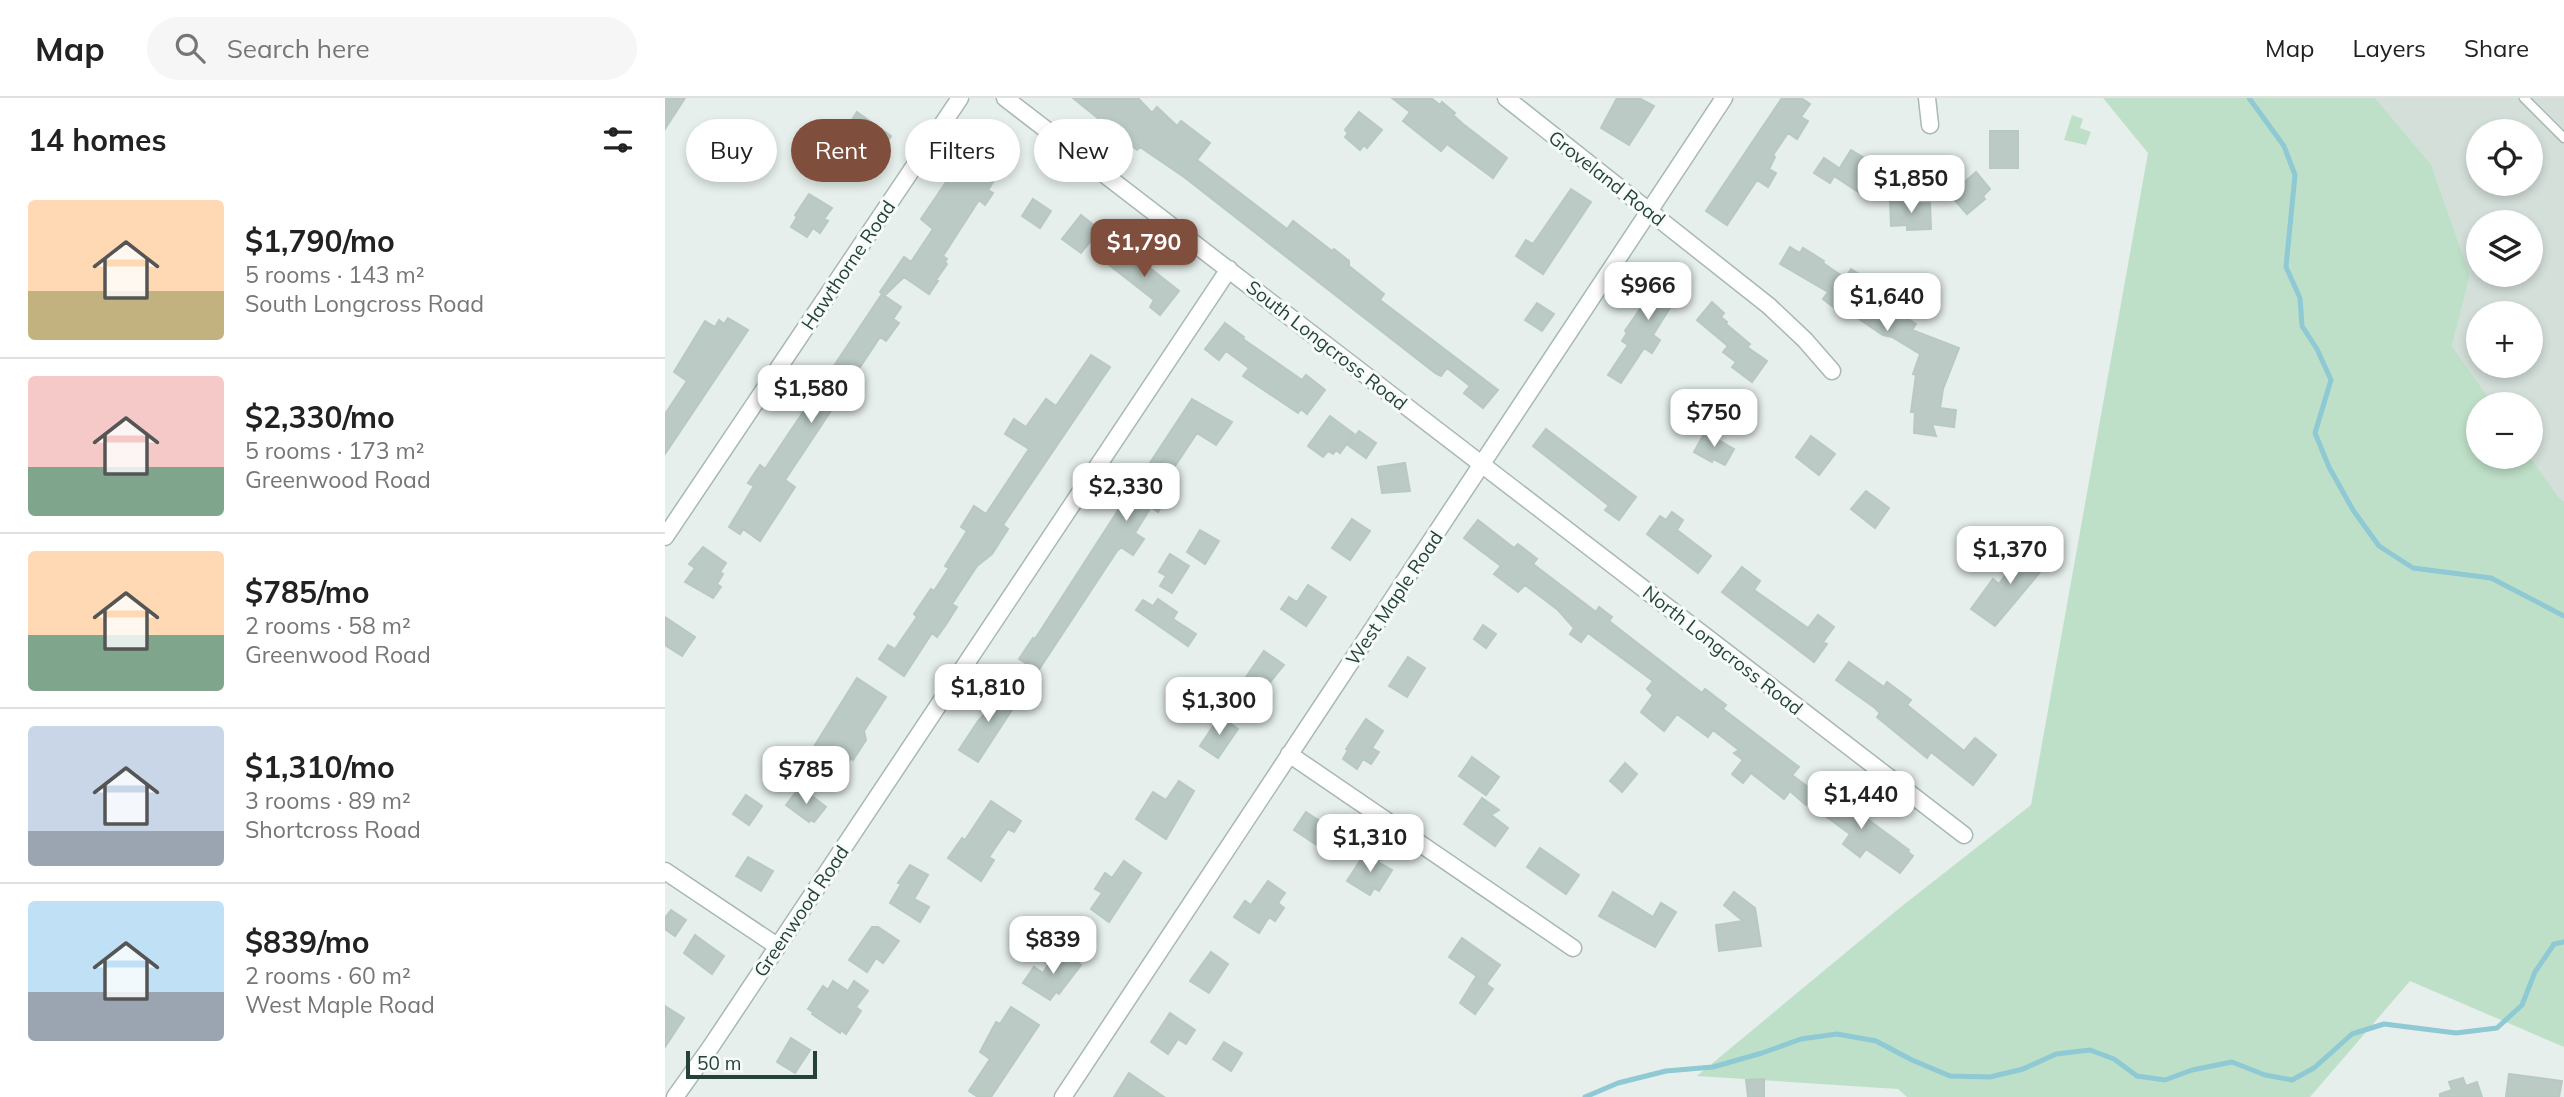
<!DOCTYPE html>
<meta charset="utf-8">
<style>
body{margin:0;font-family:Mulish,sans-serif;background:#f6f6f6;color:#222;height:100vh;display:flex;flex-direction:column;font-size:26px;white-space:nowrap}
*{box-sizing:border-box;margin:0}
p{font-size:23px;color:#767676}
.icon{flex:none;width:38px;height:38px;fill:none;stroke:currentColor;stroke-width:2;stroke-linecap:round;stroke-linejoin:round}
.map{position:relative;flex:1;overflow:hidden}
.panel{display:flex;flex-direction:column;background:#fff;width:665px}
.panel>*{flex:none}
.guide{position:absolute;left:21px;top:21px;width:665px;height:63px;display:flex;gap:14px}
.buttons{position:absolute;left:1801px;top:21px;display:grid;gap:14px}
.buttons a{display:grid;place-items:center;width:77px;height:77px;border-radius:50%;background:#fff;box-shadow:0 4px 10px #0003;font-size:35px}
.scale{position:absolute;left:21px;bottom:18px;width:131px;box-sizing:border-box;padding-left:7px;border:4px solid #24423a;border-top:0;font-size:19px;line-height:24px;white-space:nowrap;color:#24423a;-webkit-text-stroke:5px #f7fbf9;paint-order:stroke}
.price{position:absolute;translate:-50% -60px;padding:0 16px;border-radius:14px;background:#fff;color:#222;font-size:23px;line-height:46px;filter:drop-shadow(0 2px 4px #0008)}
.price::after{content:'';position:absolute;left:50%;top:42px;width:21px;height:16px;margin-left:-10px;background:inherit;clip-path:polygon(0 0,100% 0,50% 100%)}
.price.selected{background:#804e3d;color:#fff}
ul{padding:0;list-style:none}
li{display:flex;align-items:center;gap:21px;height:175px;padding:0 28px}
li+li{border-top:2px solid #e0e0e0}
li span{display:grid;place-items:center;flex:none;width:196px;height:140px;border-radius:7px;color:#555}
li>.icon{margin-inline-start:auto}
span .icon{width:84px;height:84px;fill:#fffc;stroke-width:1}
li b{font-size:30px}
h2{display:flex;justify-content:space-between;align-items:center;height:84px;padding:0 28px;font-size:30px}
.pill{padding:0 24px;border-radius:32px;background:#fff;box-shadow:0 4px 10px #0003;font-size:24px;line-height:63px}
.pill.selected{background:#804e3d;color:#fff}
header{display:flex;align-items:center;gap:42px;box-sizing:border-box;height:98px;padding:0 35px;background:#fff;border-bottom:2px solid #e0e0e0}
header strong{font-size:33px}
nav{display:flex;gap:38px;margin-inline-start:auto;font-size:24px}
.search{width:490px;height:63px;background:#f6f6f6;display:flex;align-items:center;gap:18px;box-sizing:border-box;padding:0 24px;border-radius:38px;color:#767676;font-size:26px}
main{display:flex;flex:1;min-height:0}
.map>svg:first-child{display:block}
.built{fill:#d4dfda;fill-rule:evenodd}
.green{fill:#bfe0c8}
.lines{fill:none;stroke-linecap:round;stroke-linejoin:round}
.stream{stroke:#8ec9d4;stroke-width:5}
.building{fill:#bbcac4;stroke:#b8c9c2;stroke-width:2}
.lane-casing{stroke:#a8b8b2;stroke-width:11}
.street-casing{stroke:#a8b8b2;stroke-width:19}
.lane{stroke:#fff;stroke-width:8}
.street{stroke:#fff;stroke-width:16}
.labels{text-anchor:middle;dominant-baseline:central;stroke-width:6;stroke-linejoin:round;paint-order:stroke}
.street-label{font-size:19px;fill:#24423a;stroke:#f7fbf9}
</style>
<header>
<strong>Map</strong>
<div class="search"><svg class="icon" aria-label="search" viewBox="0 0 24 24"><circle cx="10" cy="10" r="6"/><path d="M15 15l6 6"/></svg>Search here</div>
<nav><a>Map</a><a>Layers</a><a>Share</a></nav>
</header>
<main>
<section class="panel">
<h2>14 homes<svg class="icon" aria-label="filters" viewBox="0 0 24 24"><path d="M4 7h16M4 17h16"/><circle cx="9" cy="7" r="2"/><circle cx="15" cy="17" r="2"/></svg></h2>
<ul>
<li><span style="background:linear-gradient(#ffd9b3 65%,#c2b280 0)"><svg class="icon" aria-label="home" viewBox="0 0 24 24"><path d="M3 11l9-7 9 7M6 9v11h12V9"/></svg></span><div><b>$1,790/mo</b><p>5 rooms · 143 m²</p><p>South Longcross Road</p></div></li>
<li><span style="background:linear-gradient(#f6c9c9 65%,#7fa58c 0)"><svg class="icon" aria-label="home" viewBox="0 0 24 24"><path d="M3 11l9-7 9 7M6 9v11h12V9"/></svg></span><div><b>$2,330/mo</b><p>5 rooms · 173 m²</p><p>Greenwood Road</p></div></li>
<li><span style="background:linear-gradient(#ffd9b3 60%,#7fa58c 0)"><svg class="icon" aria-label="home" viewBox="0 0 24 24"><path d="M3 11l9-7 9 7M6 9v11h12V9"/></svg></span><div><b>$785/mo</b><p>2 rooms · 58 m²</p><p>Greenwood Road</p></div></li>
<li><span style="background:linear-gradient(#c9d6e8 75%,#9aa5b1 0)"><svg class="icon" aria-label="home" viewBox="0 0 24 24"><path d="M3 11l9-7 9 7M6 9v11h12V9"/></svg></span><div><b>$1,310/mo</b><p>3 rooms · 89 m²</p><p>Shortcross Road</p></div></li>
<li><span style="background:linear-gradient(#bfe0f5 65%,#9aa5b1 0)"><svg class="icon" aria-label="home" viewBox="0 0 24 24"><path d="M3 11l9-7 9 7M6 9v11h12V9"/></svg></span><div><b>$839/mo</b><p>2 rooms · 60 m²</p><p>West Maple Road</p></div></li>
</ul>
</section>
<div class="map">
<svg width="1899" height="999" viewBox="0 0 1899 999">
<rect width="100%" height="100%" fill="#e6efeb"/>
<!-- built -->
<path class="built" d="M 1710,0 L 1899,0 L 1899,403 L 1893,400 L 1865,359 L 1866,306 L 1828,306 L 1787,248 L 1805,177 L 1766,66 ZM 1813,33 L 1866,33 L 1866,86 L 1813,86 ZM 1813,124 L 1866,124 L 1866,177 L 1813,177 ZM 1813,215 L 1866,215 L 1866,268 L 1813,268 Z"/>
<!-- green -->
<path class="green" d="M 1438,0 L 1710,0 L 1766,66 L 1805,177 L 1787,248 L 1828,306 L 1813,306 L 1813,359 L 1865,359 L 1893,399 L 1899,403 L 1899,949 L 1745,883 L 1645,999 L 1242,999 L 1233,991 L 1032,978 L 1237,808 L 1366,707 L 1483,55 Z
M 1407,17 L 1418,21 L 1415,30 L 1426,34 L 1421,47 L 1399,42 Z"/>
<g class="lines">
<!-- stream -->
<path class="stream" d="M 1584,0 L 1619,48 L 1630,77 L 1621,169 L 1635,200 L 1637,228 L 1652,251 L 1666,282 L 1650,335 L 1664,369 L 1688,412 L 1714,448 L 1748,470 L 1826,480 L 1899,518
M 920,999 L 953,985 L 1001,973 L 1048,969 L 1097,955 L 1136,941 L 1172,936 L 1211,943 L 1247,962 L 1285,978 L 1325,979 L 1358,971 L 1391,956 L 1425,952 L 1449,961 L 1472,978 L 1500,982 L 1527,972 L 1567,964 L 1600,977 L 1627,982 L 1649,970 L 1687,936 L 1719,926 L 1791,935 L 1832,930 L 1857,907 L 1870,874 L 1889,846 L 1899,844"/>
</g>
<!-- building -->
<path class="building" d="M 0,0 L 20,0 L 0,31 Z
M 408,0 L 473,0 L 487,15 L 492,9 L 512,28 L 516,23 L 545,45 L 532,62 L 622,131 L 628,123 L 667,153 L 669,151 L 684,163 L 684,168 L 719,196 L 715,202 L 833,292 L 818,310 L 799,295 L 805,288 L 782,270 L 776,278 L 770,275 L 519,79 L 475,49 L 472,52 Z
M 727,0 L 766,0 L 775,7 L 777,4 L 790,15 L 788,17 L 798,26 L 842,60 L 828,80 L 782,46 L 776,53 L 738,23 L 745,14 Z
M 952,0 L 974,0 L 989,8 L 964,47 L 936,30 Z
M 1117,0 L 1136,0 L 1145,6 L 1136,19 L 1143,23 L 1132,41 L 1123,35 L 1108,57 L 1110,59 L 1104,71 L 1111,75 L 1103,89 L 1092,82 L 1062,127 L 1041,113 Z
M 192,14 L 226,38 L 216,54 L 211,51 L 206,59 L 187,47 L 192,40 L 181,31 Z
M 694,14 L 717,32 L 702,50 L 699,47 L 695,52 L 680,39 L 683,35 L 680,32 Z
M 1325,33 L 1353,33 L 1353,70 L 1325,70 Z
M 1186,52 L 1201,61 L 1198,66 L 1215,77 L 1201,99 L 1169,78 L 1165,85 L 1149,75 L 1159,60 L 1174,70 L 1171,76 Z
M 309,68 L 330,81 L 323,92 L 328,95 L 320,107 L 314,102 L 278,158 L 282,161 L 280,164 L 282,166 L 271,182 L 273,183 L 264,196 L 239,179 L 219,198 L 215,194 L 239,159 L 246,164 L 268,131 L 256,121 L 290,71 L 302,79 Z
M 1311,74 L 1325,91 L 1318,98 L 1320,101 L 1302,116 L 1285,97 Z
M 906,91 L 926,104 L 878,176 L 851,158 L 861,142 L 868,146 Z
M 144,96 L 167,110 L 159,121 L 163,123 L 155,135 L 148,130 L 142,139 L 126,129 L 132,119 L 130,117 Z
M 368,101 L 386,113 L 375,130 L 357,118 Z
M 1242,102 L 1242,106 L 1265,105 L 1266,131 L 1242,132 L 1242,127 L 1226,128 L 1225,103 Z
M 416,117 L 435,132 L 416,155 L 397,141 Z
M 457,148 L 514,193 L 495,217 L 485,209 L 489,202 L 443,166 Z
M 1125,149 L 1135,155 L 1138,150 L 1159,163 L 1158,165 L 1180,180 L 1186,171 L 1239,205 L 1233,214 L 1251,226 L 1247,232 L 1294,250 L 1278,291 L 1275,310 L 1291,312 L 1289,329 L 1267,326 L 1271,338 L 1249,335 L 1250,314 L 1246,314 L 1251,277 L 1248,276 L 1255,256 L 1227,239 L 1218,237 L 1173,207 L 1171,211 L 1158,201 L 1163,194 L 1115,166 Z
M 1004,169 L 1023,181 L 988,237 L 995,242 L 987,255 L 979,250 L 956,285 L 943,277 L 963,247 L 957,243 L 962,235 L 960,233 Z
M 217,196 L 236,209 L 228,221 L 234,225 L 221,243 L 215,239 L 120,382 L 130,389 L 95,443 L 78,431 L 75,436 L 64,429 L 89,388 L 83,385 L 95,367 L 100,371 Z
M 1047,204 L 1059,215 L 1056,219 L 1062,224 L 1061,226 L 1085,246 L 1082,249 L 1102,263 L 1087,284 L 1067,269 L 1071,264 L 1058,254 L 1063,248 L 1032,222 Z
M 872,205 L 889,216 L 877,233 L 860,222 Z
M 63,220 L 83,232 L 0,356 L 0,316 L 22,283 L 9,274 L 40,223 L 50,229 L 54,222 L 59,226 Z
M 560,225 L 579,239 L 578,241 L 637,282 L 641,277 L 660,292 L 642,316 L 636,311 L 633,315 L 578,278 L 584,270 L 561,253 L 554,262 L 540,251 Z
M 426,257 L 445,269 L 338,427 L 343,431 L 327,456 L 312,468 L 287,506 L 292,509 L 282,525 L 272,539 L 267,535 L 239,578 L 214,561 L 223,547 L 230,551 L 252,519 L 249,516 L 266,491 L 269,493 L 284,470 L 280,468 L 302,433 L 296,429 L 309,408 L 321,416 L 364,351 L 340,336 L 349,321 L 361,329 L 381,301 L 391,308 Z
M 527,301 L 567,324 L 551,347 L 532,335 L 492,395 L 501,401 L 493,414 L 486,409 L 470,435 L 479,441 L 468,457 L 456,449 L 452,453 L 373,573 L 354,561 L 368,540 L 370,541 L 463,397 L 458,393 L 464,384 L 473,383 Z
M 665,318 L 689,336 L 675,355 L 671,352 L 668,356 L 663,353 L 658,359 L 643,348 Z
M 881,331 L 971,399 L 954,422 L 940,412 L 944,408 L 938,403 L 868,348 Z
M 694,333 L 711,345 L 701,360 L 683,347 Z
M 1040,334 L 1069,351 L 1060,367 L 1048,361 L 1047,364 L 1029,354 Z
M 1146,338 L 1170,356 L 1154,377 L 1131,359 Z
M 740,365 L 745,393 L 717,395 L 713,369 Z
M 1201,393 L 1224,410 L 1210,430 L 1186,411 Z
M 1007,414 L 1018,422 L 1012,432 L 1046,458 L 1033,475 L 982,436 L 995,418 L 1001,422 Z
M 687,421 L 705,433 L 685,462 L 667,450 Z
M 813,422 L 849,450 L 853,446 L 872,461 L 868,466 L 931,514 L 934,509 L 947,519 L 944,523 L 1037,595 L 1040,591 L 1061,607 L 1058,611 L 1134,669 L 1127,677 L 1151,695 L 1141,707 L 1125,693 L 1119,701 L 1086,675 L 1078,685 L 1067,676 L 1078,662 L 1069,655 L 1074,652 L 1048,632 L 1043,639 L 1012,616 L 999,633 L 976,614 L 988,597 L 982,591 L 988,583 L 923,535 L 916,544 L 905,536 L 909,530 L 893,512 L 860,487 L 853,494 L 829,476 L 836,468 L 799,440 Z
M 535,432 L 554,443 L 540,466 L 522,454 Z
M 1366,446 L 1386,461 L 1330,528 L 1306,511 L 1328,481 L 1334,486 L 1352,460 L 1354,462 Z
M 38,449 L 61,465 L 55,474 L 58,476 L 52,486 L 56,489 L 48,500 L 20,484 L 30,470 L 24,466 Z
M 505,456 L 524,468 L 507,495 L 495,488 L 501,478 L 494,474 Z
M 1077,469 L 1095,483 L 1089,492 L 1143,530 L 1153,517 L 1169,529 L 1158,544 L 1162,546 L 1149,564 L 1057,494 Z
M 643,487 L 661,499 L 641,528 L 616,511 L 624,499 L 632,504 Z
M 493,501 L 512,514 L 508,521 L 531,536 L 523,548 L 471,512 L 478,502 L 488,508 Z
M 0,519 L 30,539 L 17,558 L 0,547 Z
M 818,527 L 831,536 L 821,550 L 809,541 Z
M 599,553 L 619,567 L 597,594 L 579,582 Z
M 743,559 L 760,570 L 742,599 L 724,588 Z
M 1184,564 L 1219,589 L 1222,584 L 1246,602 L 1242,607 L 1299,653 L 1310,640 L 1331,657 L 1308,687 L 1266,654 L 1262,660 L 1212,619 L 1215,615 L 1210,610 L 1171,582 Z
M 192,580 L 221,599 L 199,633 L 201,642 L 188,662 L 186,660 L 180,670 L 175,667 L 172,672 L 145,655 Z
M 328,588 L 352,604 L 313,664 L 294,652 L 313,623 L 322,613 L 315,608 Z
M 555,618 L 573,631 L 553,660 L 535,648 Z
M 701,621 L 718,633 L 707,650 L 714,654 L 706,666 L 698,661 L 692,671 L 678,661 L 683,652 L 681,651 Z
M 137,651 L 153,662 L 144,673 L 129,663 Z
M 807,659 L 834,679 L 821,697 L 794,678 Z
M 960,665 L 972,676 L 957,694 L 945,683 Z
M 514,683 L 529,693 L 501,741 L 471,721 L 488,694 L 501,702 Z
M 1158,688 L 1244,752 L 1243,754 L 1248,758 L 1235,775 L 1201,751 L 1195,759 L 1178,746 L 1185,736 L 1144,706 Z
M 135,689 L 161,709 L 149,724 L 146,722 L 144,724 L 121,707 Z
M 81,697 L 97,708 L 84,727 L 68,716 Z
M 817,700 L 834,712 L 826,717 L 843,730 L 830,748 L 799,726 Z
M 326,703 L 356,723 L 349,734 L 343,731 L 324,759 L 329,762 L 316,783 L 283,760 L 297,740 L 300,742 Z
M 641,714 L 670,733 L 658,751 L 629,732 Z
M 875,750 L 914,777 L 901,796 L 862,769 Z
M 702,752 L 716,760 L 713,764 L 727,772 L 714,793 L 709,790 L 705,797 L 682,783 Z
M 83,759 L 108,773 L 96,793 L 71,778 Z
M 459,763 L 476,775 L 444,824 L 426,811 L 437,795 L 430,791 L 440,775 L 447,780 Z
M 245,767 L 263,777 L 249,801 L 264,809 L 255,824 L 225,805 L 236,786 L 233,785 Z
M 603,783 L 620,795 L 613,805 L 619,810 L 610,823 L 604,819 L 594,835 L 569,819 L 580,803 L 586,807 Z
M 948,794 L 988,819 L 996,805 L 1011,814 L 990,849 L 934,818 Z
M 1069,794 L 1090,810 L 1096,848 L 1054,853 L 1051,827 L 1078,823 L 1059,807 Z
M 6,812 L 21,822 L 10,838 L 0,831 L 0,820 Z
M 207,829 L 213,829 L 234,843 L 218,865 L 211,860 L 202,874 L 184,862 Z
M 30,837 L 59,858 L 47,876 L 19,855 Z
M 797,840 L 835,867 L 822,885 L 784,859 Z
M 393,851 L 416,867 L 394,896 L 391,894 L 385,902 L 358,885 L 369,869 L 378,875 Z
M 546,854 L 563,866 L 544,895 L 525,883 Z
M 811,879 L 828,891 L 810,916 L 795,905 Z
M 168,883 L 183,893 L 189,883 L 203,893 L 191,909 L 196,913 L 181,936 L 176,932 L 175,935 L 147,916 L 148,914 L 143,911 L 158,888 L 163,892 Z
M 0,908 L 19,920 L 0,949 Z
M 346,909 L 374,927 L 326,999 L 313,999 L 304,993 L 325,961 L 315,954 L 331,924 L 335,926 Z
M 505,915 L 530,932 L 521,946 L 513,941 L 503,956 L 486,944 Z
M 126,940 L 145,952 L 130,975 L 112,964 Z
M 559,944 L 577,955 L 566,973 L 548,961 Z
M 464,975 L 499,999 L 449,999 Z
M 1844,976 L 1897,983 L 1894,999 L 1841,999 Z
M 1798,980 L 1801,988 L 1812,984 L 1817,999 L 1775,999 L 1775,996 L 1787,992 L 1784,984 Z
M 1099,981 L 1099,999 L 1083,999 L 1081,982 Z"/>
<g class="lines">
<!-- lane casing -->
<g class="lane-casing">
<path id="lane" d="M 1859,0 L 1899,40"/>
</g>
<!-- street casing -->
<g class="street-casing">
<path id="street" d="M 340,0 L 1299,737
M 841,0 L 1104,208 L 1140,242 L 1167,273
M 1262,0 L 1265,27
M 0,439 L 295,0
M 624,656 L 908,850
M 0,773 L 112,848
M 10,999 L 45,950 L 564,171
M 398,999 L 1059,0"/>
</g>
<!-- lane -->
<use href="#lane" class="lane"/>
<!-- street -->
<use href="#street" class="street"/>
</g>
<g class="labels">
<!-- street labels -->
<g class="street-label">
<text transform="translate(942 80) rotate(38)">Groveland Road</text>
<text transform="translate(183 167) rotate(-56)">Hawthorne Road</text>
<text transform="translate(662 247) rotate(38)">South Longcross Road</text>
<text transform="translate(729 500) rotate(-56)">West Maple Road</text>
<text transform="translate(1058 552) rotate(38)">North Longcross Road</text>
<text transform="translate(136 813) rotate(-56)">Greenwood Road</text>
</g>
</g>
</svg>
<div class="buttons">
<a><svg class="icon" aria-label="locate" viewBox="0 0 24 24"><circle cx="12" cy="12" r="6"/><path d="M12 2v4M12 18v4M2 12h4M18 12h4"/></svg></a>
<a><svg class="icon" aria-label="layers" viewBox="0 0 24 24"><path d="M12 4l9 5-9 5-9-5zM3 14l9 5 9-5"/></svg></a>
<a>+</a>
<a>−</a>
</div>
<div class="scale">50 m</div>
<b class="price" style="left:1246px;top:117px">$1,850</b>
<b class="price selected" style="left:479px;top:181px">$1,790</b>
<b class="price" style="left:983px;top:224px">$966</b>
<b class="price" style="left:1222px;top:235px">$1,640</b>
<b class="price" style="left:146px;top:327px">$1,580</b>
<b class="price" style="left:1049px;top:351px">$750</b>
<b class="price" style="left:461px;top:425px">$2,330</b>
<b class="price" style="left:1345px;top:488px">$1,370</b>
<b class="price" style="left:323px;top:626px">$1,810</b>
<b class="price" style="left:554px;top:639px">$1,300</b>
<b class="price" style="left:141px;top:708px">$785</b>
<b class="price" style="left:1196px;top:733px">$1,440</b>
<b class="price" style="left:705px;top:776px">$1,310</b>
<b class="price" style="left:388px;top:878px">$839</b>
<div class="guide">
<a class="pill">Buy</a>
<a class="pill selected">Rent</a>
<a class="pill">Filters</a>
<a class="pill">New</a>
</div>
</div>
</main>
